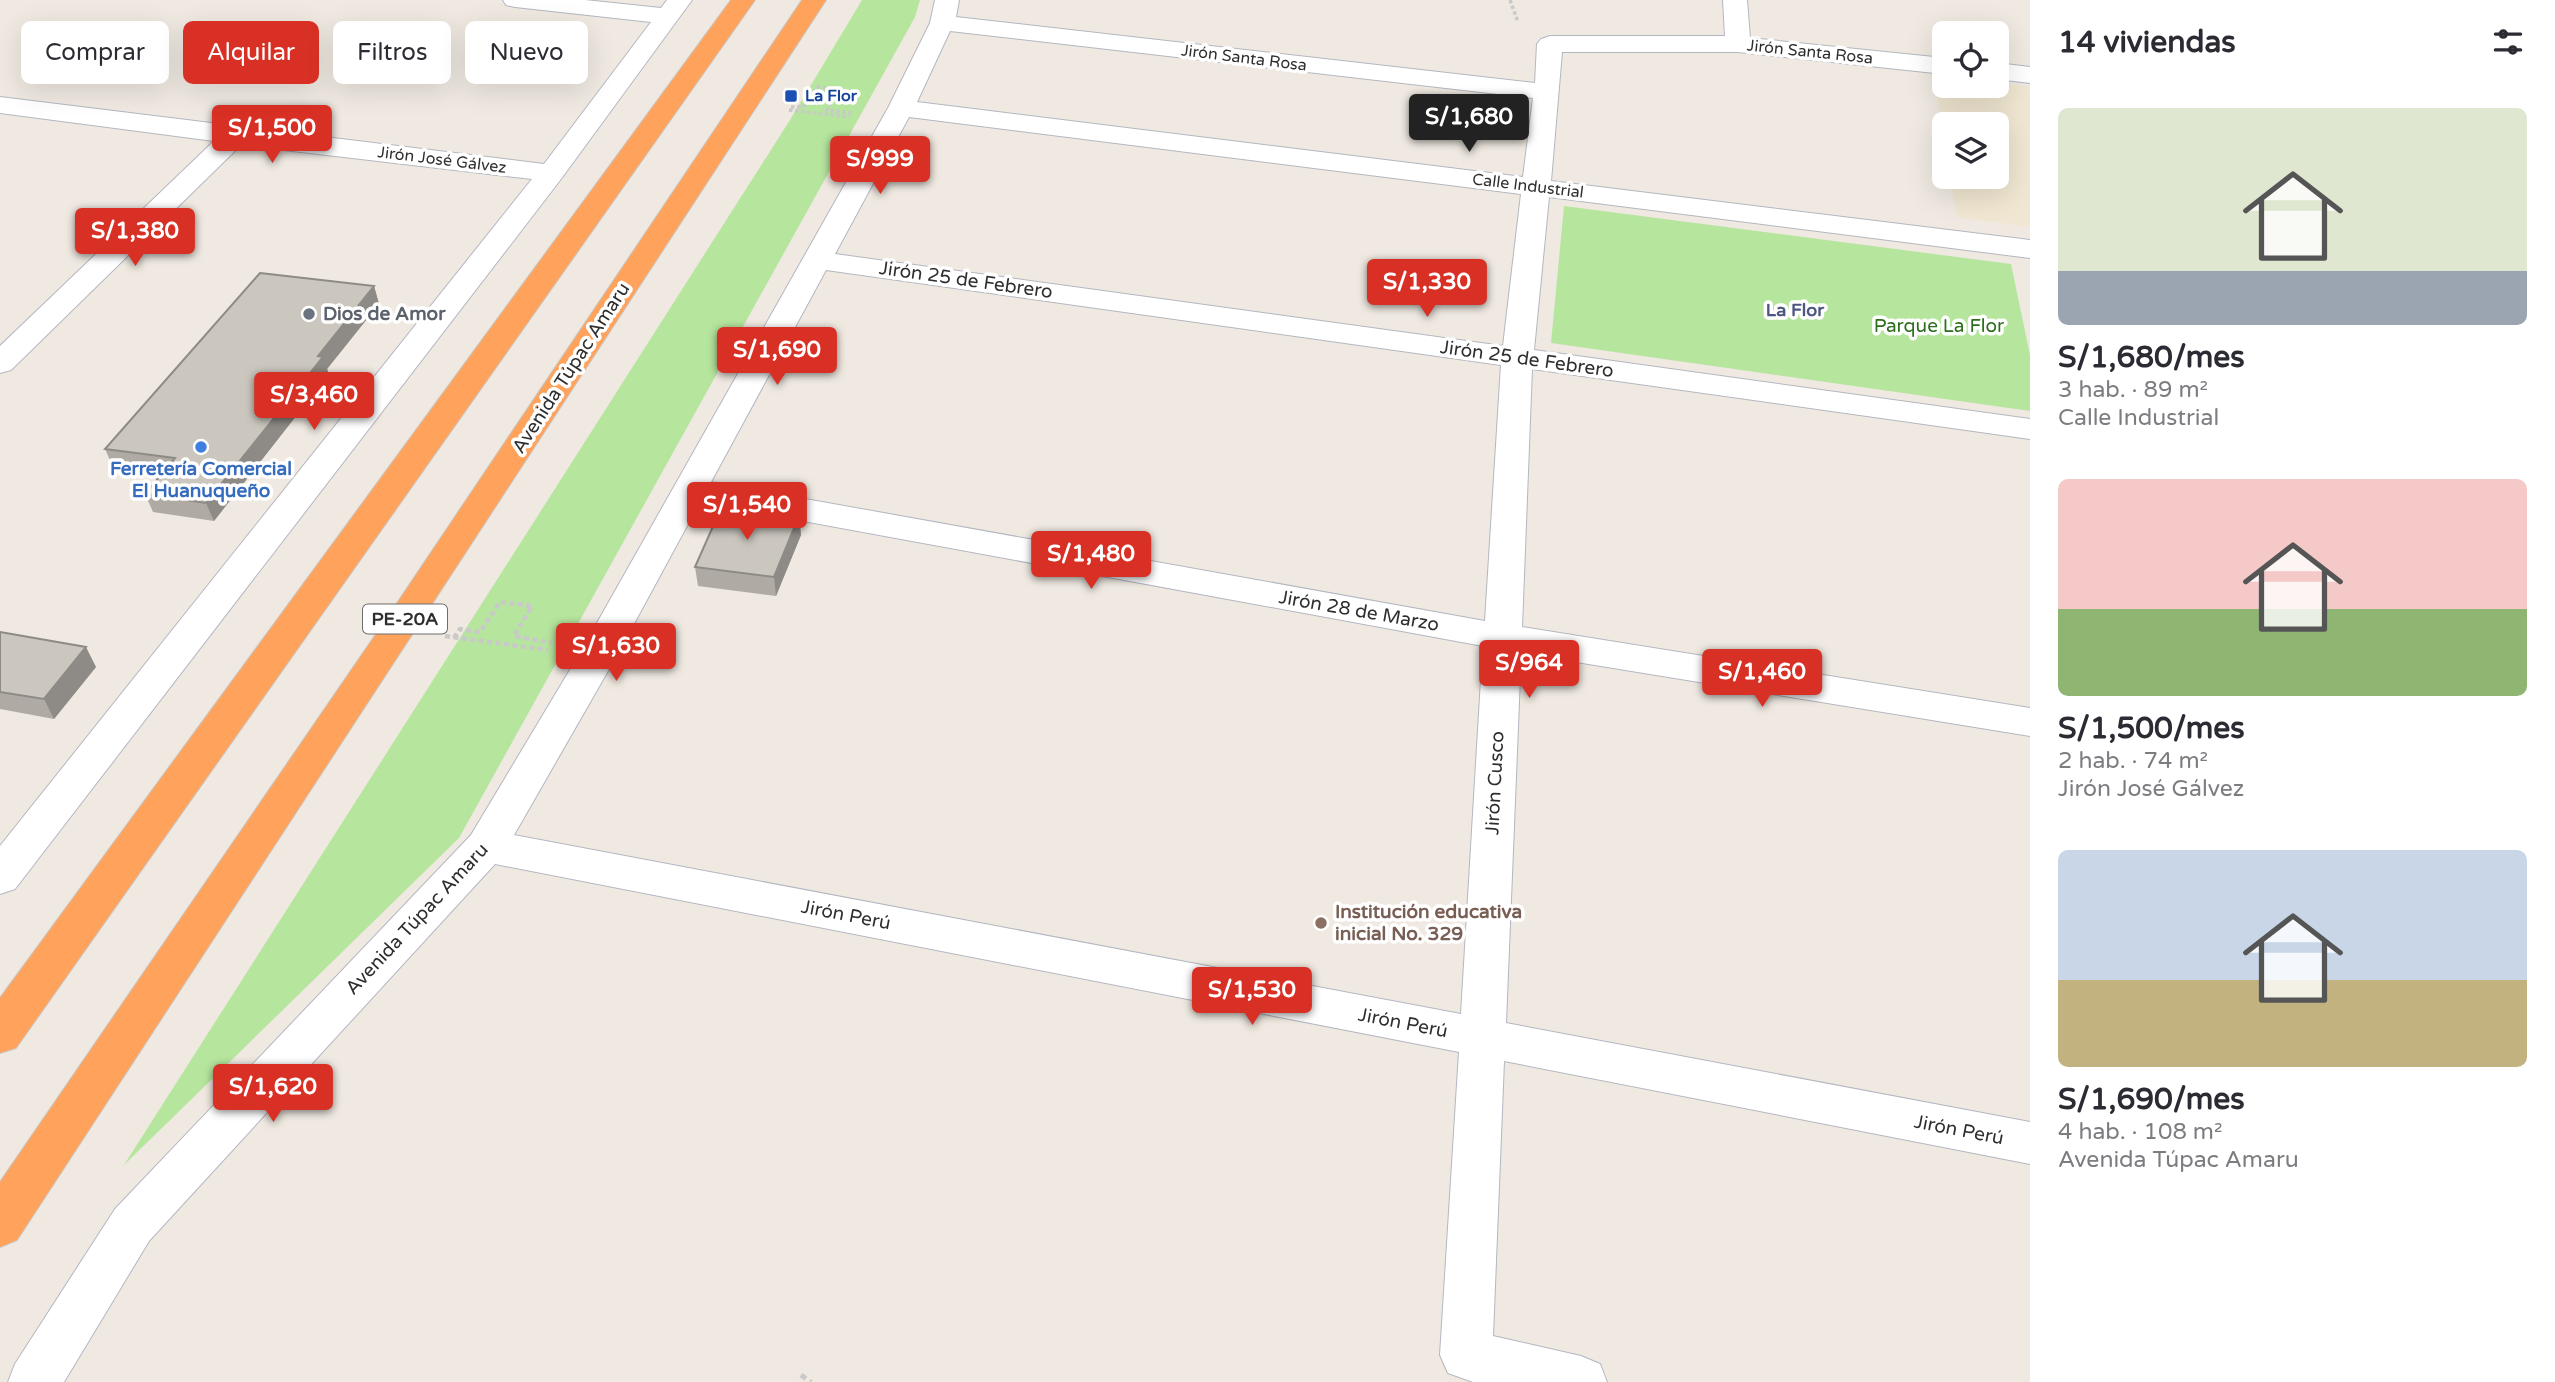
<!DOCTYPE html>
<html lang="es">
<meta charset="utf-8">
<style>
body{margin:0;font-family:"Varela Round",sans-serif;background:#f2f2f3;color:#2b2b33;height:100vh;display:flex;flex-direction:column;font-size:26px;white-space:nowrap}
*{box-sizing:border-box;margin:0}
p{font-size:23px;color:#7c7c81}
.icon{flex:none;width:38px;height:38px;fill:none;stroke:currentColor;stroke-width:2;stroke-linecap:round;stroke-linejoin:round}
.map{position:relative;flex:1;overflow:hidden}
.details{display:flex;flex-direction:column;background:#fff;width:525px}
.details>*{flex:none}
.guide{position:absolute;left:21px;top:21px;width:665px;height:63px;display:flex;gap:14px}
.buttons{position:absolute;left:1932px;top:21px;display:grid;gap:14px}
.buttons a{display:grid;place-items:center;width:77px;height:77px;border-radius:10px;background:#fff;box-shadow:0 7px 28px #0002;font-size:35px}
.price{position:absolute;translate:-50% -60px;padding:0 16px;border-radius:7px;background:#d93025;color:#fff;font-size:23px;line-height:46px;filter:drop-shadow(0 2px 4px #0008)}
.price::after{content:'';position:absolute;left:50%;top:42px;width:21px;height:16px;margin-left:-10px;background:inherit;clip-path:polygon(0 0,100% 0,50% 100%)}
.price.on{background:#222;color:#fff}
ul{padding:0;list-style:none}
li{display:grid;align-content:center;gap:14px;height:371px;padding:0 28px}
li span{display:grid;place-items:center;height:217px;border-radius:10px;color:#555}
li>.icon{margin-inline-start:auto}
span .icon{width:126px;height:126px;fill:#fffc;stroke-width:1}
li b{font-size:30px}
h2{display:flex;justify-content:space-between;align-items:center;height:84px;padding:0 28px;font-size:30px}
.chip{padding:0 24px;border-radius:10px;background:#fff;box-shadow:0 7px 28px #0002;font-size:24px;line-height:63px}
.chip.on{background:#d93025;color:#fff}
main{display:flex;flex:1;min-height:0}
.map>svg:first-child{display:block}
.education{fill:#f0e6d1}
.green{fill:#b6e59e}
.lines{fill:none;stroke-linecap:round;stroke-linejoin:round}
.minor-casing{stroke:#b4b7c1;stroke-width:2}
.highway-casing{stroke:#c9c9c9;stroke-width:2}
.path-far2{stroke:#c9c9c9;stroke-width:3.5;stroke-dasharray:3.5 2.5;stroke-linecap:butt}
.path-far1{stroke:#c9c9c9;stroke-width:4.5;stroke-dasharray:5 3.5;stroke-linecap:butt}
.path{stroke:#c9c9c9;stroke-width:5;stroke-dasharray:6 4.5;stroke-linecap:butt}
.minor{fill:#fff;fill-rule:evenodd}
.highway{fill:#ffa35c;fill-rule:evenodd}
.wall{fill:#afaba4}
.shaded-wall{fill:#8e8b86}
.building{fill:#cbc7bf;stroke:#8e8b86;stroke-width:2}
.transit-dot{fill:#1a4fb4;stroke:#fff;stroke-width:2.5}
.worship-dot{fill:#6b7280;stroke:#fff;stroke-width:2.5}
.shop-dot{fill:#3f7fe0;stroke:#fff;stroke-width:2.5}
.education-dot{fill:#8d6e63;stroke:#fff;stroke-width:2.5}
.labels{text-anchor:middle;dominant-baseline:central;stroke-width:7;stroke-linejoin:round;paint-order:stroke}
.far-street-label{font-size:16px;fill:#2e2e2e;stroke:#fff}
.far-transit-label{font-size:16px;font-weight:bold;fill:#164399;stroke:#fff;text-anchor:start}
.far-neighbourhood-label{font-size:18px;font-weight:bold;fill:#4d5680;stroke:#fff}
.shield{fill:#fff;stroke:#6d6d6d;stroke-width:2}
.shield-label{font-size:18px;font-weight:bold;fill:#2e2e2e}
.street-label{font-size:19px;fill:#2e2e2e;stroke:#fff}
.worship-label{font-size:19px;font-weight:bold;fill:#5b616d;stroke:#fff;text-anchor:start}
.park-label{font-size:19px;fill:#2c6e1b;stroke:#fff}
.shop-label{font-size:19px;font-weight:bold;fill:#366cbe;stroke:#fff}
.education-label{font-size:19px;font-weight:bold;fill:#785e54;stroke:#fff;text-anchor:start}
</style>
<main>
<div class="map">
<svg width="2030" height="1382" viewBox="0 0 2030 1382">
<rect width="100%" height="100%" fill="#efe9e1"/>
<!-- education -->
<path class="education" d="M 1934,76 L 1944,77 L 1944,86 L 1997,86 L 1997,83 L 2030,87 L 2030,227 L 1957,217 L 1950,177 L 1997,177 L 1997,124 L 1944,124 L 1944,142 Z"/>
<!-- green -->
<path class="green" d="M 862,0 L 920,0 L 915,17 L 459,838 L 124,1165 L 790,120 Z
M 1564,206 L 2011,264 L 2030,355 L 2030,411 L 1551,343 Z"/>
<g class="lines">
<!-- minor casing -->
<g class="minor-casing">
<path id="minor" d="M 503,0 L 585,0 L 661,8 L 667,0 L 692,0 L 561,179 L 15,889 L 0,894 L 0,846 L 532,179 L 241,145 L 11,370 L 0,373 L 0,346 L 214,141 L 0,113 L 0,97 L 544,164 L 651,22 L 515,7 L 506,5 Z
M 935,0 L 959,0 L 956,17 L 1535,83 L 1537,44 L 1541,39 L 1550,36 L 1725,36 L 1723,0 L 1747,0 L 1750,38 L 1944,58 L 1944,74 L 1738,52 L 1562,52 L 1551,181 L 2030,240 L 2030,258 L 1549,197 L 1534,350 L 2030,419 L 2030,439 L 1532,369 L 1522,627 L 2030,708 L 2030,736 L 1521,653 L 1506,1023 L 2030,1122 L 2030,1164 L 1504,1061 L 1493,1336 L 1581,1356 L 1600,1364 L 1607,1382 L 1473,1382 L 1448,1373 L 1440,1355 L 1459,1052 L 495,864 L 149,1241 L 64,1382 L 8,1382 L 15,1364 L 115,1209 L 471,835 L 580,653 L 888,108 L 930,23 ZM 950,31 L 1533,98 L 1523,177 L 917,102 ZM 909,117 L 1521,194 L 1503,346 L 835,254 ZM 826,270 L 1501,365 L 1485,621 L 711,482 ZM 700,502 L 1483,646 L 1461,1014 L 514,835 L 616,657 Z
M 1997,63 L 2030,67 L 2030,83 L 1997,79 Z"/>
</g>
<!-- highway casing -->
<g class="highway-casing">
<path id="highway" d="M 731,0 L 755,0 L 16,1048 L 0,1053 L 0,998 Z
M 802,0 L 826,0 L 17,1240 L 0,1247 L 0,1182 L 387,618 Z"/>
</g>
<!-- path-far2 -->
<path class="path-far2" d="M 1510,0 L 1518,22
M 791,107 L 803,107 L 817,87 L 838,90 L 827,110 L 852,113
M 789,110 L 850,117"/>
<!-- path-far1 -->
<path class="path-far1" d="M 445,636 L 548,650
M 454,638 L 460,629 L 480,632 L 500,602 L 532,606 L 514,636 L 552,643"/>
<!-- path -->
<path class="path" d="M 801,1375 L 811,1382"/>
<!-- minor -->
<use href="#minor" class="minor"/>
<!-- highway -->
<use href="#highway" class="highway"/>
</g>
<!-- wall -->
<path class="wall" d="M 374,286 L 379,304 L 327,369 L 329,374 L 214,521 L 153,512 L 145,494 L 162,473 L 113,467 L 105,449 Z
M 799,516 L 801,535 L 776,596 L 698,586 L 695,567 Z
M 0,632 L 96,667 L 54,719 L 0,709 Z"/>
<!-- shaded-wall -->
<path class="shaded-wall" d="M 374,286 L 379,304 L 327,369 L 329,374 L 214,521 L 206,503 L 318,356 Z
M 799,516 L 801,535 L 776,596 L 774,577 Z
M 86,647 L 96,667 L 54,719 L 44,699 Z"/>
<!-- building -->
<path class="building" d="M 260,273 L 374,286 L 318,356 L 323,357 L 206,503 L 145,494 L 175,458 L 105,449 Z
M 722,506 L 799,516 L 774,577 L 695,567 Z
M 0,632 L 86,647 L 44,699 L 0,692 Z"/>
<!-- markers -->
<rect class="transit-dot" x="784" y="89" width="14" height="14" rx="3.5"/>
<circle class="worship-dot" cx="309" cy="314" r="7"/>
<circle class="shop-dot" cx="201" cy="447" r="7"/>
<circle class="education-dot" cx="1321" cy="923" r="7"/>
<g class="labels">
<!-- far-street labels -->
<g class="far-street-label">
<text transform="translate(1810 52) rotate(6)">Jirón Santa Rosa</text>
<text transform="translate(1244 58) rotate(7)">Jirón Santa Rosa</text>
<text transform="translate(442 160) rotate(7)">Jirón José Gálvez</text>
<text transform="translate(1528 186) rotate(7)">Calle Industrial</text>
</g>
<!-- far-transit labels -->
<g class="far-transit-label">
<text x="805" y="96">La Flor</text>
</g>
<!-- far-neighbourhood labels -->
<g class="far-neighbourhood-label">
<text x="1795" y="310">La Flor</text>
</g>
<!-- shield labels -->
<rect class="shield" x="363" y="604.5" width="84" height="29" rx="5"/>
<g class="shield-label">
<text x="405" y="619">PE-20A</text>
</g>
<!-- street labels -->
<g class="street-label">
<text transform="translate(966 280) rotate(8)">Jirón 25 de Febrero</text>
<text transform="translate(1527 359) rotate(8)">Jirón 25 de Febrero</text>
<text transform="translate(571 368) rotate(-57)">Avenida Túpac Amaru</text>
<text transform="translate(1359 611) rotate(10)">Jirón 28 de Marzo</text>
<text transform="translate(1495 783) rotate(-87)">Jirón Cusco</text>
<text transform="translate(846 915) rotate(11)">Jirón Perú</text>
<text transform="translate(417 919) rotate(-47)">Avenida Túpac Amaru</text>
<text transform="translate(1403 1023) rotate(11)">Jirón Perú</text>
<text transform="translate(1959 1130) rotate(11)">Jirón Perú</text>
</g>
<!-- worship labels -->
<g class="worship-label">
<text x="323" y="314">Dios de Amor</text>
</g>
<!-- park labels -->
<g class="park-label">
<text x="1939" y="326">Parque La Flor</text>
</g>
<!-- shop labels -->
<g class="shop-label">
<text x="201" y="469">Ferretería Comercial<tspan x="201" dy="22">El Huanuqueño</tspan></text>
</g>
<!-- education labels -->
<g class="education-label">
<text x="1335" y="912">Institución educativa<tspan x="1335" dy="22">inicial No. 329</tspan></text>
</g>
</g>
</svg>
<div class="buttons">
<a><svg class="icon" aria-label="locate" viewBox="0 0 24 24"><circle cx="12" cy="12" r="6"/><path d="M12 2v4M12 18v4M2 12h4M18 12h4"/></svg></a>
<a><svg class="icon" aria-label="layers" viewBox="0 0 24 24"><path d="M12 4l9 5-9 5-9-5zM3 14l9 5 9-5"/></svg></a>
</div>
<b class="price on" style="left:1469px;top:154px">S/1,680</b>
<b class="price" style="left:272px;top:165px">S/1,500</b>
<b class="price" style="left:880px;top:196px">S/999</b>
<b class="price" style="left:135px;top:268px">S/1,380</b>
<b class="price" style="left:1427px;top:319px">S/1,330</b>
<b class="price" style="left:777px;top:387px">S/1,690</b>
<b class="price" style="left:314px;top:432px">S/3,460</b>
<b class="price" style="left:747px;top:542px">S/1,540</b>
<b class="price" style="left:1091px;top:591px">S/1,480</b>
<b class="price" style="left:616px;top:683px">S/1,630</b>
<b class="price" style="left:1529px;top:700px">S/964</b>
<b class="price" style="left:1762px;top:709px">S/1,460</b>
<b class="price" style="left:1252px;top:1027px">S/1,530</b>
<b class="price" style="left:273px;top:1124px">S/1,620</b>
<div class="guide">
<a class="chip">Comprar</a>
<a class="chip on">Alquilar</a>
<a class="chip">Filtros</a>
<a class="chip">Nuevo</a>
</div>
</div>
<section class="details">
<h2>14 viviendas<svg class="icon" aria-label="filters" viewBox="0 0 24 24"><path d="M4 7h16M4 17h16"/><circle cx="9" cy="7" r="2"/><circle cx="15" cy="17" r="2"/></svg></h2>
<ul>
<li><span style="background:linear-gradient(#dfe7d0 75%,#9aa5b1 0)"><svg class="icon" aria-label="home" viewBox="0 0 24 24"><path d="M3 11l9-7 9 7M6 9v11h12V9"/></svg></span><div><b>S/1,680/mes</b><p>3 hab. · 89 m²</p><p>Calle Industrial</p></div></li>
<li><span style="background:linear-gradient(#f6c9c9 60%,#8fb573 0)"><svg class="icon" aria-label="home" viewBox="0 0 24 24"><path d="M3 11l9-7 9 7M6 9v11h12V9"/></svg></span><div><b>S/1,500/mes</b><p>2 hab. · 74 m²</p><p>Jirón José Gálvez</p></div></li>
<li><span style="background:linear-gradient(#c9d6e8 60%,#c2b280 0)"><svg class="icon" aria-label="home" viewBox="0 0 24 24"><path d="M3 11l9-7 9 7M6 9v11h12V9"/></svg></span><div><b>S/1,690/mes</b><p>4 hab. · 108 m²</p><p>Avenida Túpac Amaru</p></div></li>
</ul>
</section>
</main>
